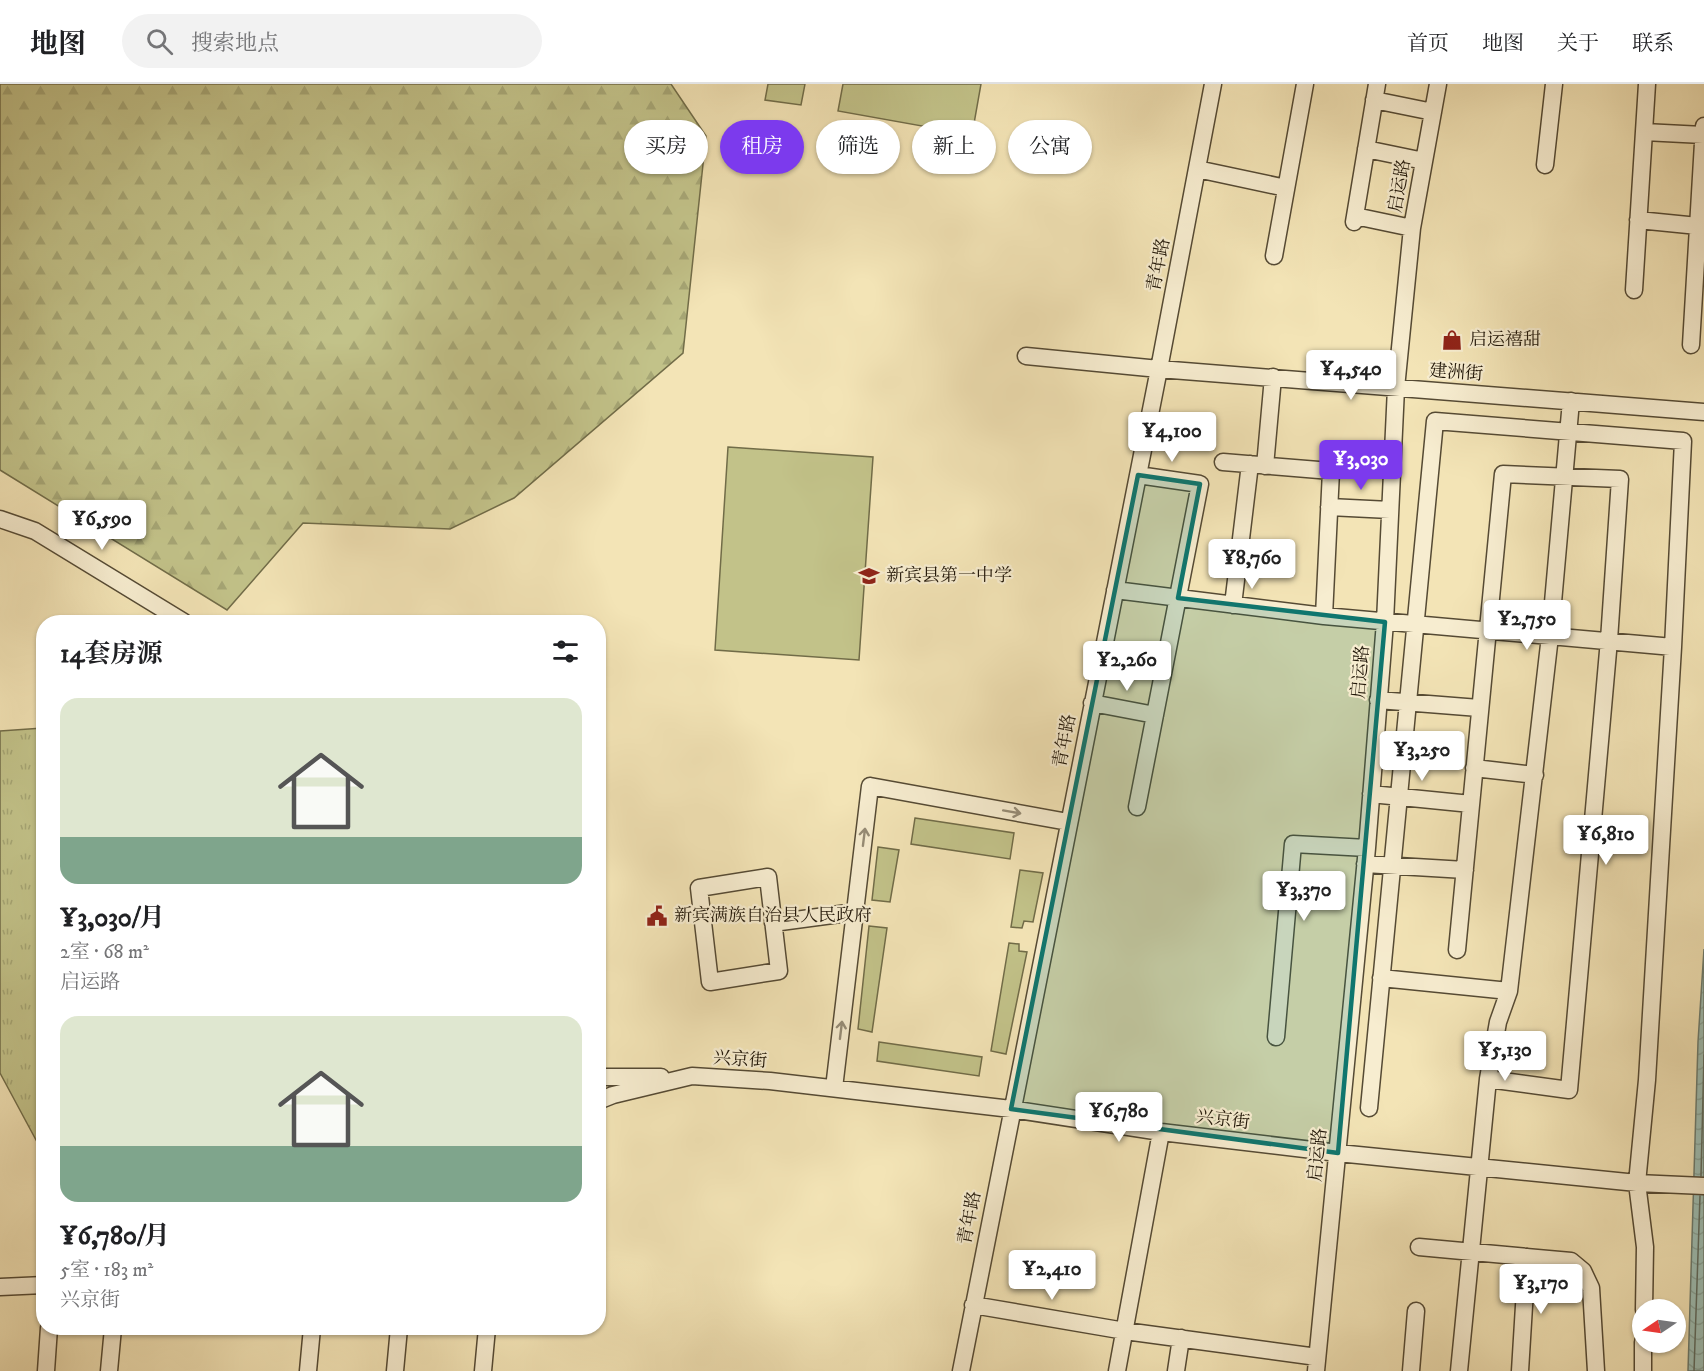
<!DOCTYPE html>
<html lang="zh">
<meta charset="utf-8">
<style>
body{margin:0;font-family:"IM FELL DW Pica","Noto Serif SC",serif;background:#f2f2f2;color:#202124;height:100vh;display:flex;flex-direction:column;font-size:22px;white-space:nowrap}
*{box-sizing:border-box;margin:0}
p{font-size:20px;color:#757577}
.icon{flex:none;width:33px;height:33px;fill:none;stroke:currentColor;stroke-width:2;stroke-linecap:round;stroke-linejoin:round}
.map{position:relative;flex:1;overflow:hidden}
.drawer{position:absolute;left:36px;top:531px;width:570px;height:720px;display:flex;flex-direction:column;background:#fff;border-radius:24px;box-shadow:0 2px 4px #0004}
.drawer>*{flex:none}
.hud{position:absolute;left:624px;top:36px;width:570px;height:54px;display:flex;gap:12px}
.needle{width:39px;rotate:257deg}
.buttons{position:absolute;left:1632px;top:1215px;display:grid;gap:12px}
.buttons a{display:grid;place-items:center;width:54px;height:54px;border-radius:50%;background:#fff;box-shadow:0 2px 4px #0004;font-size:30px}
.price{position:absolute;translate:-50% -51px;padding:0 14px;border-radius:6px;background:#fff;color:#222;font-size:20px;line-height:39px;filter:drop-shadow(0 2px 3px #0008)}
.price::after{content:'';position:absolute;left:50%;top:36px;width:18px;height:14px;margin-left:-9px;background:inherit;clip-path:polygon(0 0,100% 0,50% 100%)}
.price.active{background:#7c3aed;color:#fff}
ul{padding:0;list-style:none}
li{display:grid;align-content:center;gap:12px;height:318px;padding:0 24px}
li span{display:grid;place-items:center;height:186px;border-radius:18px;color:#555}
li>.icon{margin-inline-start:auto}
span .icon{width:108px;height:108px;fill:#fffc;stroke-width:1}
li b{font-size:26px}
h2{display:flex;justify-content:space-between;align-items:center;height:72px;padding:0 24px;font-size:26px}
.pill{padding:0 21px;border-radius:27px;background:#fff;box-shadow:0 2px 4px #0004;font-size:21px;line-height:54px}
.pill.active{background:#7c3aed;color:#fff}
header{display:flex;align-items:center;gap:36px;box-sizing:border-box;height:84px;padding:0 30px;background:#fff;border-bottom:2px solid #e0e0e0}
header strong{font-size:28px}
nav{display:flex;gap:33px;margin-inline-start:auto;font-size:21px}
.search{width:420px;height:54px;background:#f2f2f2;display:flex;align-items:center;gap:15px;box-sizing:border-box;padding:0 21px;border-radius:33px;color:#757577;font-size:22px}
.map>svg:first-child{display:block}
.grass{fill:#c2c289;stroke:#716c48;stroke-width:1.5}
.forest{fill:url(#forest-firs);stroke:#716c48;stroke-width:1.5}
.park{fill:url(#park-tufts);stroke:#716c48;stroke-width:1.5}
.water{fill:url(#water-waves);stroke:#6b7b6f;stroke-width:1.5}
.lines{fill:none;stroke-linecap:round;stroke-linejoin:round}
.shore{stroke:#5e6a5e;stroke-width:1.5}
.minor-casing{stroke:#554a34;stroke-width:19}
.minor{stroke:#f7edd0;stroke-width:16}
.oneway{stroke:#968c76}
.marked{fill:#0f766e;fill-opacity:0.2;stroke:#0f766e;stroke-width:4.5;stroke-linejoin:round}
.labels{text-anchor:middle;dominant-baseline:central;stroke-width:4.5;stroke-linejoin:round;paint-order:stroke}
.street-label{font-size:18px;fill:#201608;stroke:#f7edd0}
.poi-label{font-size:18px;fill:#201608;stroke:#f7edd0;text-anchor:start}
</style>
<header>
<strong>地图</strong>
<div class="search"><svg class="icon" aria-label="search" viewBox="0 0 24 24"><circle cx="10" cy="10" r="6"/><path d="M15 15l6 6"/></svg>搜索地点</div>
<nav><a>首页</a><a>地图</a><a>关于</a><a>联系</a></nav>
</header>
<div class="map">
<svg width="1704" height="1287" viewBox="0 0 1704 1287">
<defs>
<pattern id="forest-firs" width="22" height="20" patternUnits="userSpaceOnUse" patternTransform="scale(1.5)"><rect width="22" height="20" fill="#c2c289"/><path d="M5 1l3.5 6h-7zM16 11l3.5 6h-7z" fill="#a6a675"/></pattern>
<pattern id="park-tufts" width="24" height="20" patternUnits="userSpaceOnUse" patternTransform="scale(1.5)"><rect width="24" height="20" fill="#c2c289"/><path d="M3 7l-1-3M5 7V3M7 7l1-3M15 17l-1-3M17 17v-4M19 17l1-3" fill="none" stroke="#a6a675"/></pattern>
<pattern id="water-waves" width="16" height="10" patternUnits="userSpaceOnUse" patternTransform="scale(1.5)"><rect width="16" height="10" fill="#9dbeb4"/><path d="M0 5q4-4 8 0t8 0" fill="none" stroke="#87a399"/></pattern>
</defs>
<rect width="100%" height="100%" fill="#f3e4b6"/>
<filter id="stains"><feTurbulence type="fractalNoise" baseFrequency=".00333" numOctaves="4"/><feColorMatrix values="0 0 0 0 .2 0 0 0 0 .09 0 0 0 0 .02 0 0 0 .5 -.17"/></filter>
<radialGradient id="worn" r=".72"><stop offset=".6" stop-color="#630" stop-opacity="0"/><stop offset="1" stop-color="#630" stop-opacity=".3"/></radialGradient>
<!-- grass -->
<path class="grass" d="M 768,0 L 805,0 L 801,21 L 765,16 Z
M 843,0 L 981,0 L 972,51 L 838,27 Z
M 728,363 L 873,373 L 859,576 L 715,566 Z
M 915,734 L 1014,749 L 1010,775 L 911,760 Z
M 878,763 L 899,766 L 890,818 L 872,816 Z
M 1020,786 L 1043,789 L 1033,838 L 1024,837 L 1022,844 L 1011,843 Z
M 869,842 L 887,844 L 872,948 L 858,945 Z
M 1009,859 L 1019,860 L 1019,867 L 1027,868 L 1006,970 L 991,967 Z
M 879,958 L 982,973 L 979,992 L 877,977 Z"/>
<!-- forest -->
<path class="forest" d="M 0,0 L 671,0 L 706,52 L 683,269 L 514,414 L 450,445 L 303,439 L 227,526 L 0,386 Z"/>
<!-- park -->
<path class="park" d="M 43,644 L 44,644 L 43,1069 L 0,989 L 0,647 Z"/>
<!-- water -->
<path class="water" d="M 1704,865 L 1704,1287 L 1688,1287 L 1698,958 Z"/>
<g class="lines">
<!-- shore -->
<path class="shore" d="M 1701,1092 L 1704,971
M 1694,1287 L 1700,1112"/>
<!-- minor casing -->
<g class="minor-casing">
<path id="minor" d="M 1374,16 L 1433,28
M 1644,48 L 1703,51
M 1366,65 L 1424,77
M 1545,81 L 1554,0
M 1197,85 L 1286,104
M 1355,132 L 1412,144
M 1638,136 L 1698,142
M 1354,138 L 1377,0
M 1274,172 L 1305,0
M 1634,206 L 1647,0
M 1691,261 L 1704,42
M 1026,272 L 1159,285 L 1704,328
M 1223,378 L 1331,387 L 1324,532
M 1265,382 L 1273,293
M 1329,423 L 1390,426
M 0,435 L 35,447 L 184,538
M 1115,506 L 1324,532 L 1673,563
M 1233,521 L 1250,380
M 1378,616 L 1479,624
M 1092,619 L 1155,631
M 1474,684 L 1535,691
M 1371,710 L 1471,720
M 1137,723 L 1200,400 L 1138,391
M 1365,780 L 1465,786
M 768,793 L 779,887 L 710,898 L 699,804 Z
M 773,839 L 855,828
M 1457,866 L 1503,390 L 1620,395 L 1609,556 L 1569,1006 L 1488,995
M 1381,894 L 1509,907
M 1276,953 L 1293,760 L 1367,764
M 598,993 L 661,993
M 834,1004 L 870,702 L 1068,738
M 598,1017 L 613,1011 L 692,992 L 770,997 L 1011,1025 L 1161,1048 L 1338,1069 L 1637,1099 L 1704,1102
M 1369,1024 L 1435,337 L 1683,357 L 1673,563 L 1647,996 L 1637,1099 L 1645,1163 L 1644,1226
M 1419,1163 L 1571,1177 L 1583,1187 L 1591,1204 L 1596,1287
M 0,1203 L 44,1201
M 973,1221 L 1125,1247 L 1317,1273
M 46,1287 L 49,1244
M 109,1287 L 113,1244
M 308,1287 L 312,1244
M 395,1287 L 399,1244
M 483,1287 L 487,1244
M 961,1287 L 1159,285 L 1213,0
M 1117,1287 L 1161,1048
M 1176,1287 L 1181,1254
M 1316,1287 L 1367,764 L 1385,538 L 1396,304 L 1412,144 L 1438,0
M 1411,1287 L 1416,1227
M 1459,1287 L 1488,995 L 1498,938 L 1509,907 L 1550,552 L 1571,317
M 1520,1287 L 1527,1173
M 1643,1287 L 1643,1258"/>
</g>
<!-- minor -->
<use href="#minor" class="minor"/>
</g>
<!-- one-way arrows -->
<defs><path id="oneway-shaft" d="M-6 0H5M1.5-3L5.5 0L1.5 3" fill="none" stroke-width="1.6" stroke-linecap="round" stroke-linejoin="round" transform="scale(1.5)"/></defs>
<g class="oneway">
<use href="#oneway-shaft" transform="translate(1012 728) rotate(10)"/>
<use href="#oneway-shaft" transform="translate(864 753) rotate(-83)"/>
<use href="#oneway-shaft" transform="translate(841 946) rotate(-83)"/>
</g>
<!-- marked area -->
<path class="marked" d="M 1138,391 L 1200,400 L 1178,514 L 1385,538 L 1338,1069 L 1011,1025 Z"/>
<!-- icons -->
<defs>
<g id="shop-bare" transform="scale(1.62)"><path d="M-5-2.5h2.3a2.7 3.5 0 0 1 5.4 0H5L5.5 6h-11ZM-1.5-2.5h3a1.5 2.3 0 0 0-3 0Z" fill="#8f2418" stroke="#f7edd0" stroke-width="2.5" paint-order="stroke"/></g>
<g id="school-bare" transform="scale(1.62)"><path d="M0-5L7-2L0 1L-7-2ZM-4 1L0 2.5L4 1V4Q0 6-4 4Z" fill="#8f2418" stroke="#f7edd0" stroke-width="2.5" paint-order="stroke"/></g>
<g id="civic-bare" transform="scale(1.62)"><path d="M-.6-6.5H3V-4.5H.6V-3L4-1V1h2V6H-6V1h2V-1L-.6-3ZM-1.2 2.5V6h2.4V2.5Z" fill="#8f2418" stroke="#f7edd0" stroke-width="2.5" paint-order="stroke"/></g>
</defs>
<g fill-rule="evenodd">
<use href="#shop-bare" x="1452" y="256"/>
<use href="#school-bare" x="869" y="492"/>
<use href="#civic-bare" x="657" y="832"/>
</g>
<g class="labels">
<!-- street labels -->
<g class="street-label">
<text transform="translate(1400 102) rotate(-80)">启运路</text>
<text transform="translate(1159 181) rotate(-79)">青年路</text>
<text transform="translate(1456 289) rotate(4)">建洲街</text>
<text transform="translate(1361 588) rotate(-85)">启运路</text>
<text transform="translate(1065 657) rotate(-79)">青年路</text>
<text transform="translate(740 976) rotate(4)">兴京街</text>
<text transform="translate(1223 1036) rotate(7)">兴京街</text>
<text transform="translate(1318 1071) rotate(-84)">启运路</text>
<text transform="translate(970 1134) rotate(-79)">青年路</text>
</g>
<!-- poi labels -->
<g class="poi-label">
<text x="1469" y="256">启运禧甜</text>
<text x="886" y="492">新宾县第一中学</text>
<text x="674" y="832">新宾满族自治县人民政府</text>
</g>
</g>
<rect width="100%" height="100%" filter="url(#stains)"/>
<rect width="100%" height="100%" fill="url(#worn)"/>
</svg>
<div class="buttons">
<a><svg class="needle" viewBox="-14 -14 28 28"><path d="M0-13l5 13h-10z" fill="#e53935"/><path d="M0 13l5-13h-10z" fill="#757577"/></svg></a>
</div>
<b class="price" style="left:1351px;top:317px">¥4,540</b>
<b class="price" style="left:1172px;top:379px">¥4,100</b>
<b class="price active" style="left:1361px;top:407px">¥3,030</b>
<b class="price" style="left:102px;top:467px">¥6,590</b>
<b class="price" style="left:1252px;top:506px">¥8,760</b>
<b class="price" style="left:1527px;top:567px">¥2,750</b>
<b class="price" style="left:1127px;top:608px">¥2,260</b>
<b class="price" style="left:1422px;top:698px">¥3,250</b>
<b class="price" style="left:1606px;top:782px">¥6,810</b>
<b class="price" style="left:1304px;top:838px">¥3,370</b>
<b class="price" style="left:1505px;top:998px">¥5,130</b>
<b class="price" style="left:1119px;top:1059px">¥6,780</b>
<b class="price" style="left:1052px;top:1217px">¥2,410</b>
<b class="price" style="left:1541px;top:1231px">¥3,170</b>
<div class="hud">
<a class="pill">买房</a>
<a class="pill active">租房</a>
<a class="pill">筛选</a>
<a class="pill">新上</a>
<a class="pill">公寓</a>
</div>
<section class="drawer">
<h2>14套房源<svg class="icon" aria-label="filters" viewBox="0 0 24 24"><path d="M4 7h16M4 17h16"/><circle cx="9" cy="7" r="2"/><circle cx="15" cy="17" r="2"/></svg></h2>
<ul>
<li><span style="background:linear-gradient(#dfe7d0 75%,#7fa58c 0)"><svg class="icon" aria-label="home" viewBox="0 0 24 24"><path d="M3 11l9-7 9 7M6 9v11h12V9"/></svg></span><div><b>¥3,030/月</b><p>2室 · 68 m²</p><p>启运路</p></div></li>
<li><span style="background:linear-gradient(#dfe7d0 70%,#7fa58c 0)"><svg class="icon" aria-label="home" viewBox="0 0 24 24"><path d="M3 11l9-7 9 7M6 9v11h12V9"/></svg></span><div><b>¥6,780/月</b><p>5室 · 183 m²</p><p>兴京街</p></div></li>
</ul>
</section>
</div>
